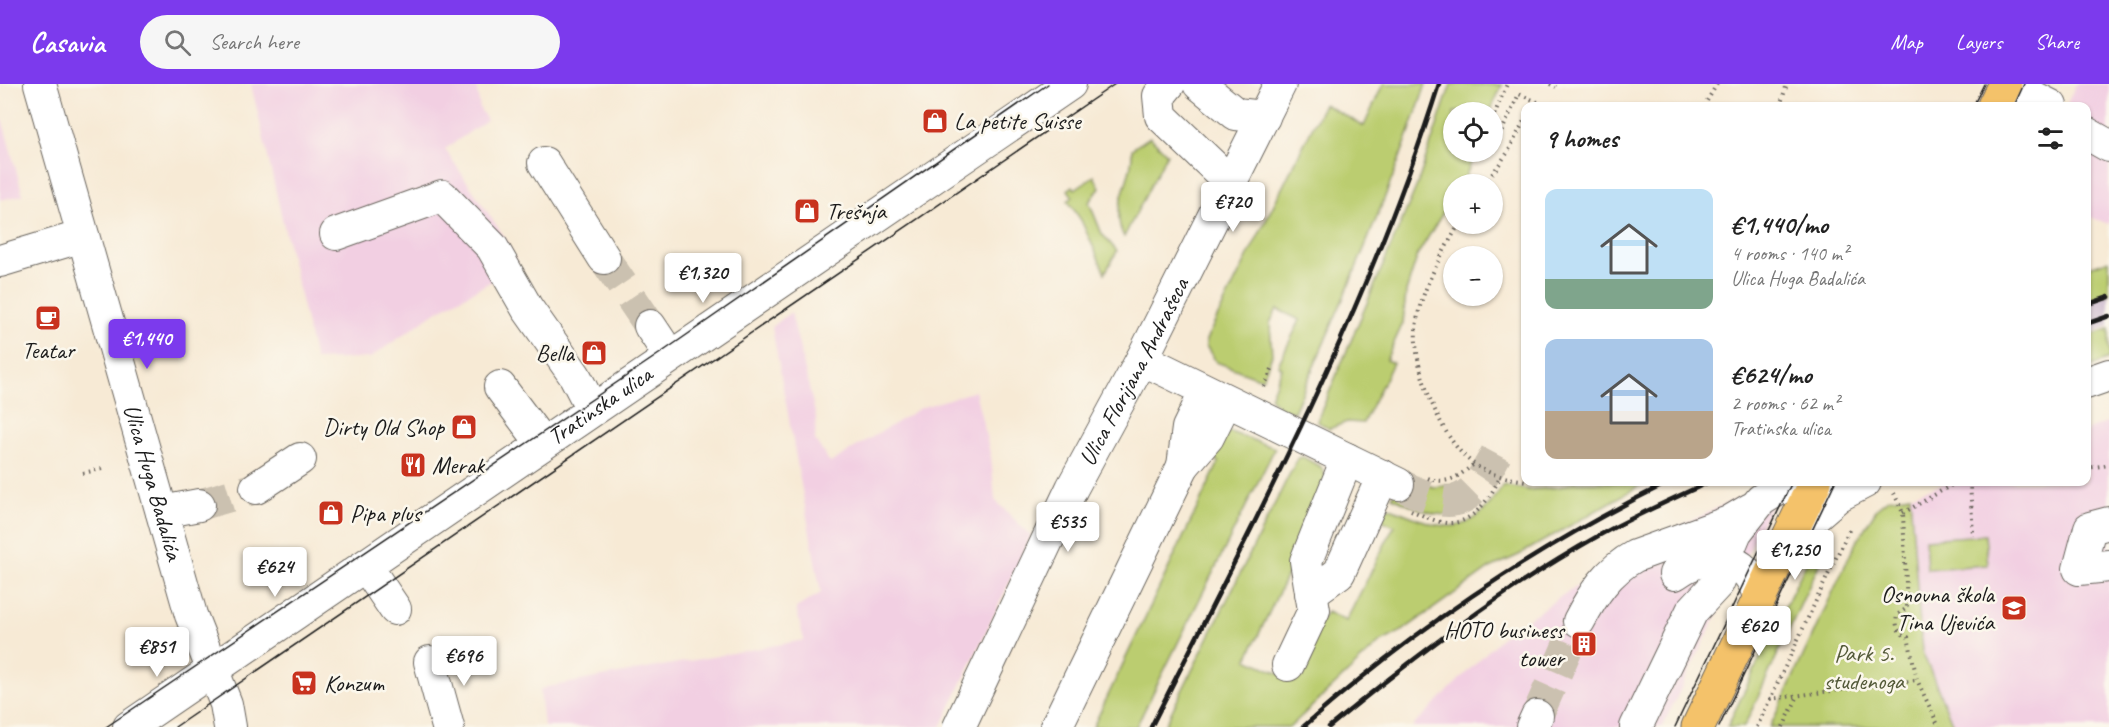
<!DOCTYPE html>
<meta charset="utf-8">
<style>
body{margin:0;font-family:Caveat,sans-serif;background:#f6f6f6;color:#222;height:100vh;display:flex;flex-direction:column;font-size:22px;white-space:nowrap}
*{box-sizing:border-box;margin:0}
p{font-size:20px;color:#767676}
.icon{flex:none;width:33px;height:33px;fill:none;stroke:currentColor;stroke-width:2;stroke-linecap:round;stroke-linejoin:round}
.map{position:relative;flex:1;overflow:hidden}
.panel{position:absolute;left:1521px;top:18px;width:570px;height:384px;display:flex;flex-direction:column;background:#fff;border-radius:12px;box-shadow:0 2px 4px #0004}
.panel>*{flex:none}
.tools{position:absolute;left:1443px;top:18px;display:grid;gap:12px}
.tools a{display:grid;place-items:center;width:60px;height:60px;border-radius:50%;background:#fff;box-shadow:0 2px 4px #0004;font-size:30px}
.price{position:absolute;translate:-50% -51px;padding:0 14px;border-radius:6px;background:#fff;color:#222;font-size:20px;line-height:39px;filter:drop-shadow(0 2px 3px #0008)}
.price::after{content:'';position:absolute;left:50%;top:36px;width:18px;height:14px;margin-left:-9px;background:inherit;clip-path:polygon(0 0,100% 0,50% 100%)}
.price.active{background:#7c3aed;color:#fff}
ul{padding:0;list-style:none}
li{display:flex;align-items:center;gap:18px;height:150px;padding:0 24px}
li span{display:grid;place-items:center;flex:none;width:168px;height:120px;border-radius:12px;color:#555}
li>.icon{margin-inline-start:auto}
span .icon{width:72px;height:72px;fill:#fffc;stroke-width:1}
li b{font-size:26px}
h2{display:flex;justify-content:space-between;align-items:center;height:72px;padding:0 24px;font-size:26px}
header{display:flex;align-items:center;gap:36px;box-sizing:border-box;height:84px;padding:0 30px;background:#7c3aed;color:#fff}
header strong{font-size:28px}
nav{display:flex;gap:33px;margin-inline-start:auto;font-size:21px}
.search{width:420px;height:54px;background:#f6f6f6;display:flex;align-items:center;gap:15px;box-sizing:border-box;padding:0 21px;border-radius:33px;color:#767676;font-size:22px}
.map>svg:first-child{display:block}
.built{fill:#f2cfe2}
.industrial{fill:#cfbdd0}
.green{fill:#bbcd70;stroke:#6c7446;stroke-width:1.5}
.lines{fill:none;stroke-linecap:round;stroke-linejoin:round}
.minor-tunnel{stroke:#cbc1b0;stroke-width:32;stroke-dasharray:32 16;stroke-linecap:butt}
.minor-casing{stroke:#69645d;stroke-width:34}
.major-casing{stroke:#69645d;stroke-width:35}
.path{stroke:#69645d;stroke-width:4;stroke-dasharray:1.5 4.5;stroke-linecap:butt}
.minor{stroke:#fff;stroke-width:32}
.major{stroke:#f4c26a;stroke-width:33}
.tram{stroke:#1c1c1c;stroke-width:1.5}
.rail{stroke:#1c1c1c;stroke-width:4.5}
.labels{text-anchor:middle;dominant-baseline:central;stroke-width:5;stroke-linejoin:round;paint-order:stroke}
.poi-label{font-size:24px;fill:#1c1c1c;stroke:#fbf7ec;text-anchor:start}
.street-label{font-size:24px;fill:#1c1c1c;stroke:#fbf7ec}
.park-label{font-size:24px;fill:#545a39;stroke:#fbf7ec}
</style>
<header>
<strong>Casavia</strong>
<div class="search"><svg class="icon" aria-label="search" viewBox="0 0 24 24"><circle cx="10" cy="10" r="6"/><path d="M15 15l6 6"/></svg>Search here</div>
<nav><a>Map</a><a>Layers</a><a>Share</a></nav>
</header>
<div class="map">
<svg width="2109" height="643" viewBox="0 0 2109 643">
<rect width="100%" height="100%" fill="#fbf7ec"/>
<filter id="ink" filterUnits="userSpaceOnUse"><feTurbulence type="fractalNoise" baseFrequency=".0167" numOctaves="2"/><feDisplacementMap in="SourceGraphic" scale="12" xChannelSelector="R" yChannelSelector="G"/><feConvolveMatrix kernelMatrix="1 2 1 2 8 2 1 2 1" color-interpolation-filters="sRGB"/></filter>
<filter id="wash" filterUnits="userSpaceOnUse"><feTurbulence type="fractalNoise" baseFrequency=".008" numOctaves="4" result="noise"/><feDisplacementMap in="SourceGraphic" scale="24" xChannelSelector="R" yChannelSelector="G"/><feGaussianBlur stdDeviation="1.35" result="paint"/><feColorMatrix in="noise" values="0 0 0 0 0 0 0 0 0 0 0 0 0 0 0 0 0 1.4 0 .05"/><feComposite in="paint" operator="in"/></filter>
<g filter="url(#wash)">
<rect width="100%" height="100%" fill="#f7ead5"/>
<!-- built -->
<path class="built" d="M 251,0 L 476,0 L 480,25 L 487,36 L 445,65 L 503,151 L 519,182 L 436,228 L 370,274 L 315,276 Z
M 2076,0 L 2109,0 L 2109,140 L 2087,132 L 2086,22 L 2066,22 Z
M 0,27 L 23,111 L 0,116 Z
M 791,228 L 816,333 L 815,356 L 830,379 L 920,324 L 975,307 L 991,373 L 995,416 L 1031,452 L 941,643 L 544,643 L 540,606 L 547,603 L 804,556 L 796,524 L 821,509 L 772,243 Z
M 2109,338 L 2109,643 L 1954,643 L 1922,567 L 1910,411 L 1948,398 L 2086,398 L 2087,346 Z
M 1782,399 L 1662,643 L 1412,643 L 1504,551 L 1628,467 L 1744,411 Z"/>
<!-- industrial -->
<path class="industrial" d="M 2109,209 L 2109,242 L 2087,250 L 2087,217 Z"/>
<!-- green -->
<path class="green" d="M 1383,0 L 1426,0 C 1389,112 1341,220 1294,328 L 1279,323 L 1270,313 L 1282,284 L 1278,281 L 1300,236 L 1277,225 L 1270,239 L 1272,271 L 1262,295 L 1216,278 L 1206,262 L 1206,256 L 1324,20 L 1364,42 Z
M 1451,0 L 1502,1 L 1490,28 L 1454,28 L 1454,68 L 1475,68 L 1463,100 L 1454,100 L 1453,112 L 1418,170 L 1406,208 L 1403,239 L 1386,276 L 1393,279 L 1363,339 L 1347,338 L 1329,345 L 1317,337 L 1417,101 Z
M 1150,53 L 1167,70 L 1124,153 C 1108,123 1134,96 1132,65 Z
M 1094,92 L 1100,104 L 1089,118 L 1102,150 L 1117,167 L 1105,189 L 1081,136 L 1068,117 L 1073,113 L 1068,106 L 1073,102 L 1075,105 Z
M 2109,176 L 2109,209 L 2087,217 L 2087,184 Z
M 2109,245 L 2109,275 L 2087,284 L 2086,252 Z
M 1216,343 L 1275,364 L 1136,643 L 1093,643 L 1219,378 L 1203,370 Z
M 1303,373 L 1321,383 L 1330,401 L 1247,575 L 1280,590 L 1327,528 L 1346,537 L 1394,442 L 1381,436 L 1388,423 C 1442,444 1467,460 1503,401 L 1528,406 L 1559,403 L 1575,398 L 1646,398 L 1519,471 L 1490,484 L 1402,547 L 1379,559 L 1290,643 L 1164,643 L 1287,395 L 1298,374 Z
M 1403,389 L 1433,403 L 1456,401 L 1470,426 C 1438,438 1422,425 1392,413 Z
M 1910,411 L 1922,567 L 1954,643 L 1770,643 L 1856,458 L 1878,423 L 1888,415 Z
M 1821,448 L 1827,453 L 1828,461 L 1744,643 L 1727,643 Z
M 1985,451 L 1988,481 L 1927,485 L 1925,455 Z"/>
</g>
<g filter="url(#ink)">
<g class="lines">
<!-- minor-tunnel -->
<path class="minor-tunnel" d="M 604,174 L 650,242
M 1398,400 C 1454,427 1467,425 1496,370
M 199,421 L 256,404
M 1537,632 L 1579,537"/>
<!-- minor casing -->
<g class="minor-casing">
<g id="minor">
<path id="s1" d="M 40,0 L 191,531 L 226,620 L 230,643"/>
<path d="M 1169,0 L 1159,12 L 1161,32 L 1231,99"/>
<path d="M 1199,0 L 1236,30 L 1264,33"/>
<path d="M 2008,0 L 2051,22"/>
<path d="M 2086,49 L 2109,62"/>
<path d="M 544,79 L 604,174"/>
<path d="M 336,150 L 442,112 L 492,163 L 527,224 L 575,292 L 592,325"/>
<path d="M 0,177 L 83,152"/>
<path d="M 650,242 L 670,272"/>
<path d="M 1142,275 L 1398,400"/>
<path d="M 2086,299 L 2109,291"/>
<path d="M 500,303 L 542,359"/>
<path d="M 1206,307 L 1188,344 L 1183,382 L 1208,353 L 1226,317"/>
<path d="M 256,404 L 300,375"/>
<path d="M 162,428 L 199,421"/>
<path d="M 2109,439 L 2090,444 L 2079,485 L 2109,482"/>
<path d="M 1788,455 L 1838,412 L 1865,398"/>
<path d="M 366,482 L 395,525"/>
<path d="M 1675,490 C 1707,466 1749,469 1759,514"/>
<path d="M 1311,509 L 1339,489 L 1383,392"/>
<path d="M 1579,537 C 1593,510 1608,487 1635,472 L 1729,438 L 1751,425"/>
<path d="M 430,578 L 448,643"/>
<path d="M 1288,581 L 1314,526 L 1306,477 L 1347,375"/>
<path id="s2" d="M 129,643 L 1070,0"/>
<path id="s3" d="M 959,643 L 1072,404 L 1142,275 L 1280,0"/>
<path d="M 1056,643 L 1183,382"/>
<path d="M 1532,643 L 1537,632"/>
<path d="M 1636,643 L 1692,527 L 1718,499 L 1722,489 L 1725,474 L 1736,448 L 1761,416 L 1790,398"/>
</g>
</g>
<!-- major casing -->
<g class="major-casing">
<path id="major" d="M 1994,22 L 2005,0
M 1698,643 L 1815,398"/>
</g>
<!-- path -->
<path class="path" d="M 1550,0 L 1556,3
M 1704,22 L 1717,0
M 1780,22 L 1787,0
M 1492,36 L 1507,0
M 1492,44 L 1501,49 L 1519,10 L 1547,22
M 1485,100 L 1508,68 L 1526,33
M 1459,140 C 1440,174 1413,217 1416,259 C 1418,294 1444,360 1474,380 C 1489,391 1507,394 1526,397
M 1264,303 L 1272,285
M 2086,384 L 2109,381
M 83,389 L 102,385
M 1428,394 C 1448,402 1459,392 1474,380
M 1970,398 L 1973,452
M 1894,409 L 1903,429 L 1907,524 L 1897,531 C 1895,542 1898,549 1908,553 L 1917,596 L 1939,643
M 1411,426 C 1422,431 1435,438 1447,439 C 1473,441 1491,413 1500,393
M 1903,429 L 1957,398
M 1770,615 L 1917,596
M 1757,643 L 1850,444
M 1783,643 L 1797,614"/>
<!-- minor -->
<use href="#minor" class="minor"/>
<!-- major -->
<use href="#major" class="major"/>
<!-- tram -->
<path class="tram" d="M 1973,22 L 1984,0
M 2014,22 L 2024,0
M 106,643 L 665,266 L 1048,0
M 175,643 L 1115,0
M 1675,643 L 1792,398
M 1719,643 L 1835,398"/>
<!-- rail -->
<path class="rail" d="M 2086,221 L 2109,213
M 2086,240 L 2109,232
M 1151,643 C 1257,433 1368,225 1439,0
M 1303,643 C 1414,545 1536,463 1669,398
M 1329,643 C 1414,573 1502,506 1598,452 C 1634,432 1672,415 1709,398"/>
</g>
</g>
<!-- icons -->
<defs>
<g id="shop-square" transform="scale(1.35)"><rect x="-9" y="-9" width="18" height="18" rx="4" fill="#c8321e" stroke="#fbf7ec"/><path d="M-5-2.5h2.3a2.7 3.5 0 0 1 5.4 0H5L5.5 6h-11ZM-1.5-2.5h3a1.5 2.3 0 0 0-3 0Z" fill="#fff"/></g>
<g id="cafe-square" transform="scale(1.35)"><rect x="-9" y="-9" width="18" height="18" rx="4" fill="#c8321e" stroke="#fbf7ec"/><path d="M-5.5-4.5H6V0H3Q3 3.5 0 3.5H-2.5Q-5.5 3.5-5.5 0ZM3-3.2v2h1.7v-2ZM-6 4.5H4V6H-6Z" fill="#fff"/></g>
<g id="restaurant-square" transform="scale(1.35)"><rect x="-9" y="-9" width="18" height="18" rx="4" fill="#c8321e" stroke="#fbf7ec"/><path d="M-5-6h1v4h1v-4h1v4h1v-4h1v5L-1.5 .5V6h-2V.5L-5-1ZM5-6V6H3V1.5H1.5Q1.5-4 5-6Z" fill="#fff"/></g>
<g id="school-square" transform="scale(1.35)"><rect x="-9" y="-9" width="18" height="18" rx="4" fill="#c8321e" stroke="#fbf7ec"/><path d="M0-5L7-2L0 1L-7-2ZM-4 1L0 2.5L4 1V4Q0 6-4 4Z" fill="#fff"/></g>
<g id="building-square" transform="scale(1.35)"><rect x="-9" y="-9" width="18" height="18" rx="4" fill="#c8321e" stroke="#fbf7ec"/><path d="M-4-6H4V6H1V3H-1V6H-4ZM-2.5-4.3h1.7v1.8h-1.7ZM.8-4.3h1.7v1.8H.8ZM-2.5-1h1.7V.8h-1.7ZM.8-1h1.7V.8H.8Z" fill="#fff"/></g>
<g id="supermarket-square" transform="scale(1.35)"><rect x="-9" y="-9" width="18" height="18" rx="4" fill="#c8321e" stroke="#fbf7ec"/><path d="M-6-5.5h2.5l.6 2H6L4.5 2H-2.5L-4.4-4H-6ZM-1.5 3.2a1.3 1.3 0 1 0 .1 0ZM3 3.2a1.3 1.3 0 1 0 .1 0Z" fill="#fff"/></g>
</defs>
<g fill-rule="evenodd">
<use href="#shop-square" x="935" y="37"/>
<use href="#shop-square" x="807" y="127"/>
<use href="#cafe-square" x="48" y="234"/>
<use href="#shop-square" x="594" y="269"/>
<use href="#shop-square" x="464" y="343"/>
<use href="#restaurant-square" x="413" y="381"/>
<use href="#shop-square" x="331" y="429"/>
<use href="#school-square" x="2014" y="524"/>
<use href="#building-square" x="1584" y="560"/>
<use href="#supermarket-square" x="304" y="599"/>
</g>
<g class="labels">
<!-- poi labels -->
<g class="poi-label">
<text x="954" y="37">La petite Suisse</text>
<text x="826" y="127">Trešnja</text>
<text x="48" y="266" text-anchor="middle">Teatar</text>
<text x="574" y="269" text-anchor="end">Bella</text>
<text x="444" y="343" text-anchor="end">Dirty Old Shop</text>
<text x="432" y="381">Merak</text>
<text x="350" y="429">Pipa plus</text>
<text x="1994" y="510" text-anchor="end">Osnovna škola<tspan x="1994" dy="28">Tina Ujevića</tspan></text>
<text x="1564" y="546" text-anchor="end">HOTO business<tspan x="1564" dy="28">tower</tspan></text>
<text x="324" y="599">Konzum</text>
</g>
<!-- street labels -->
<g class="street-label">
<text stroke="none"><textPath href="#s3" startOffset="396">Ulica Florijana Andrašeca</textPath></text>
<text stroke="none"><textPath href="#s2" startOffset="570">Tratinska ulica</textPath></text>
<text stroke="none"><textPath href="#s1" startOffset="414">Ulica Huga Badalića</textPath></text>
</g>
<!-- park labels -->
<g class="park-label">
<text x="1864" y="569">Park 5.<tspan x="1864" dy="28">studenoga</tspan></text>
</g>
</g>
</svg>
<div class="tools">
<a><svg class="icon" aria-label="locate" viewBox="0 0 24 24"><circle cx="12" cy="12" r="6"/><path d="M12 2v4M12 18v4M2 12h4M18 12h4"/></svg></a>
<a>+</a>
<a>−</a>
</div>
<b class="price" style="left:1233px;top:149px">€720</b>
<b class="price" style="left:703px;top:220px">€1,320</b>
<b class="price active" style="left:147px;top:286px">€1,440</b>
<b class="price" style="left:1068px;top:469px">€535</b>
<b class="price" style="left:1795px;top:497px">€1,250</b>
<b class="price" style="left:275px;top:514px">€624</b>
<b class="price" style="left:1759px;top:573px">€620</b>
<b class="price" style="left:157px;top:594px">€851</b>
<b class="price" style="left:464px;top:603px">€696</b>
<section class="panel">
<h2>9 homes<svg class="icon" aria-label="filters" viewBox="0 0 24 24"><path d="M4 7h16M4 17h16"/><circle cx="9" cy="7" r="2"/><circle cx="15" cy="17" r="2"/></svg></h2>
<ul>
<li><span style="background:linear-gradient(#bfe0f5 75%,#7fa58c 0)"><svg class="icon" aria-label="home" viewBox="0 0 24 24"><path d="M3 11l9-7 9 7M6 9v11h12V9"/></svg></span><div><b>€1,440/mo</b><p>4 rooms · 140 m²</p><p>Ulica Huga Badalića</p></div></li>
<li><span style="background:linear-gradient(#a9c7e8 60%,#b9a48a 0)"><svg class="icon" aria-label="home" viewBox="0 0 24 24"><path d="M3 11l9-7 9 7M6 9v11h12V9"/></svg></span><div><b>€624/mo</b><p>2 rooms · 62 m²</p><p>Tratinska ulica</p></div></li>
</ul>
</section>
</div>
